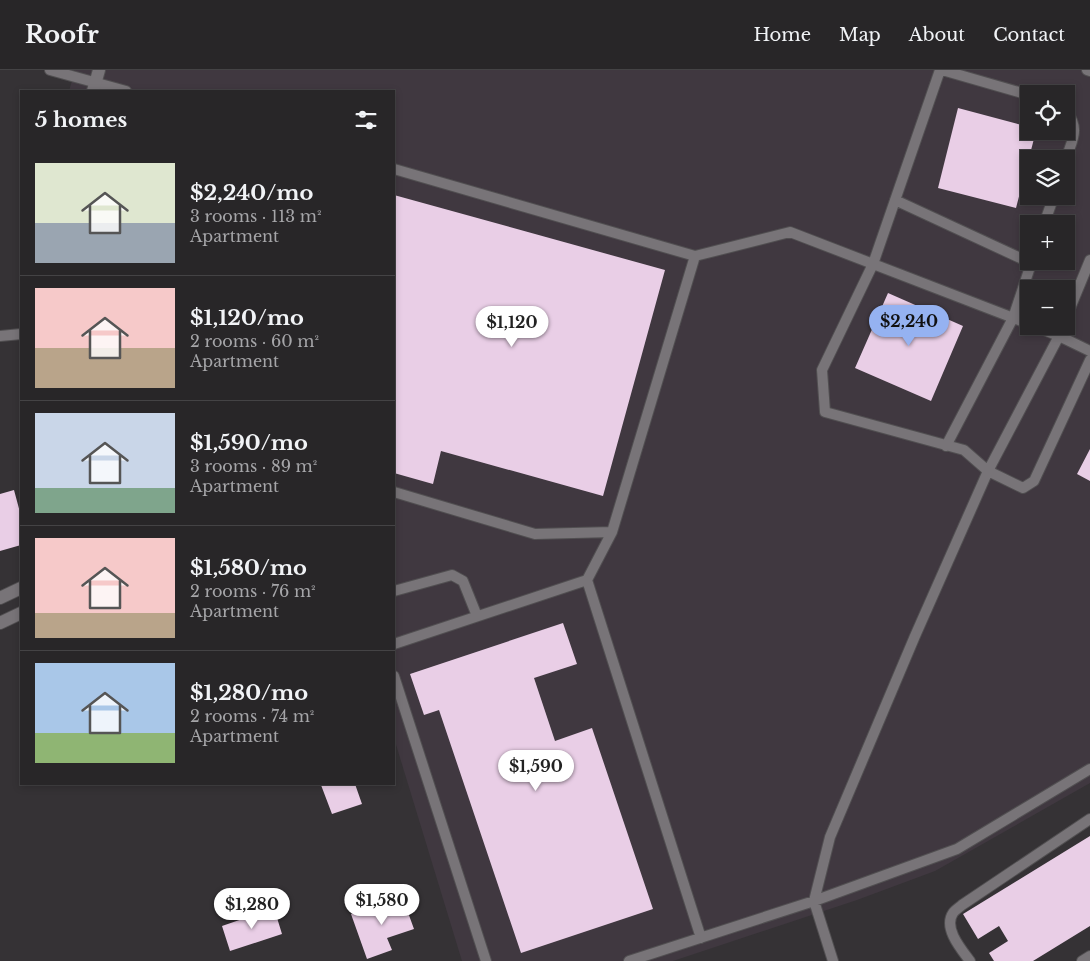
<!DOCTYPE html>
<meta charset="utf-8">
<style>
body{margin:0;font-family:"Libre Baskerville",serif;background:#343234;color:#f1f3f6;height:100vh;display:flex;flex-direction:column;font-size:19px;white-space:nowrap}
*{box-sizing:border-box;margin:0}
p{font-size:16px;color:#a5a5a8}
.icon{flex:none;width:28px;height:28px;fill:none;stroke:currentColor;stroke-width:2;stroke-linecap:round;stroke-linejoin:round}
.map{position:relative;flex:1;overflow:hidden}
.panel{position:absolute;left:20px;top:20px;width:375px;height:695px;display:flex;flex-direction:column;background:#282628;border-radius:0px;box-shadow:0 2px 8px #0003,0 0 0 1px #444345}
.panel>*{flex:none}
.tools{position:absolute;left:1020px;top:15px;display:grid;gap:10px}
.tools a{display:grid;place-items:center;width:55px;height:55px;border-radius:0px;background:#282628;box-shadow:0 2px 8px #0003,0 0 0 1px #444345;font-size:25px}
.price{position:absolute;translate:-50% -42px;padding:0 11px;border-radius:18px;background:#fff;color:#222;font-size:16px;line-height:32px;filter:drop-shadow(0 1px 2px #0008)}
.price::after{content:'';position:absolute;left:50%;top:30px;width:15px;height:11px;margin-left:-8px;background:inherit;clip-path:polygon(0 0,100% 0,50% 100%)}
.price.current{background:#95b2f1;color:#111}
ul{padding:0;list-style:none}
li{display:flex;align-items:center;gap:15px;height:125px;padding:0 15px}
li+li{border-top:1px solid #444345}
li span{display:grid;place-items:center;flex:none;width:140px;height:100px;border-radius:0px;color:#555}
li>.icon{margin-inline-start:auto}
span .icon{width:60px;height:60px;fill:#fffc;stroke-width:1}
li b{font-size:21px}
h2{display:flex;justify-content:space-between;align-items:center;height:60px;padding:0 15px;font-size:21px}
header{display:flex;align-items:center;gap:30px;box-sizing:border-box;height:70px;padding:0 25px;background:#282628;border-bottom:1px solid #444345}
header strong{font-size:24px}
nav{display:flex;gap:28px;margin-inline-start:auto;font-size:18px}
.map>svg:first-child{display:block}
.built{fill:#403840;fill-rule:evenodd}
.building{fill:#e9cee6}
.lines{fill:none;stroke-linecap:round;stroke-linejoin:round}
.lane-casing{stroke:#514f51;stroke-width:12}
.street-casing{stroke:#514f51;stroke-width:14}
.lane{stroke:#787478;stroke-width:10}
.street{stroke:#787478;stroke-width:12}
</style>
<header>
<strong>Roofr</strong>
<nav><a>Home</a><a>Map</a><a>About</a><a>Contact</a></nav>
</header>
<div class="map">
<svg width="1090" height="891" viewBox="0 0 1090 891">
<rect width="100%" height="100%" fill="#353235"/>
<!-- built -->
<path class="built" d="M 75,0 L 1090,0 L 1090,713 L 935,801 L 857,830 L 673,891 L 462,891 L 394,668 L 394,21 L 69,21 ZM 1029,24 L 1066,24 L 1066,61 L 1029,61 ZM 1029,89 L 1066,89 L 1066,126 L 1029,126 ZM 1029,154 L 1066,154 L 1066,191 L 1029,191 ZM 1029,219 L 1066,219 L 1066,256 L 1029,256 Z"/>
<!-- building -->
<path class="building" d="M 958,38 L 1029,57 L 1029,61 L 1036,61 L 1016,138 L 938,118 Z
M 394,125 L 665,200 L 603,426 L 441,381 L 433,414 L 394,403 Z
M 888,223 L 963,256 L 931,331 L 855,298 Z
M 1090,379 L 1090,411 L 1077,404 Z
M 14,420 L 21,446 L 21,475 L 0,481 L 0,424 Z
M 563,553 L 577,594 L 534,608 L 555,671 L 592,658 L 653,839 L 521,883 L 439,640 L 424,645 L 410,604 Z
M 324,714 L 355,714 L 362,734 L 332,744 L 321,715 Z
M 1090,766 L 1090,856 L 1033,891 L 994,891 L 989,883 L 1008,871 L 999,856 L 978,869 L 963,844 Z
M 402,826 L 414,859 L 387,868 L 392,880 L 367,889 L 351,844 Z
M 274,838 L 282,864 L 230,881 L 222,856 Z"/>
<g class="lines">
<!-- lane casing -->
<g class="lane-casing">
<path id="lane" d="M 50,0 L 126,21
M 940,0 L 873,194 L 822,300 L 825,342 L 964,380 L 988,401 L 1023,418 L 1034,411 L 1090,290
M 942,0 L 1029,25
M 1087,0 L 1090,1
M 1066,89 C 1073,67 1080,61 1066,39
M 394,99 L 695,186
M 895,130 L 1031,193
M 1044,154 L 1054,126
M 1066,248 L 1090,190
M 1034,256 L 1059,266 L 1090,281
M 0,266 L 21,264
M 946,376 L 1013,248 L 1032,191
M 394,422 L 535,464 L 612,462 L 695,186 L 790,162 L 1029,254
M 612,462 L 587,510 L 701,868
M 394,521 L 452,505 L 463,511 L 477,546
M 394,574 L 587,510
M 394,606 L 486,891
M 629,891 L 814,831 L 957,779 L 1090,699
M 833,891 L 814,831 L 830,767 L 915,566 L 988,401 L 1059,266 L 1063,256
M 970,891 C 961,879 943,858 953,843 C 955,840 960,837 962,835 L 1090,749
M 1082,891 L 1090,886"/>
</g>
<!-- street casing -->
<g class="street-casing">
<path id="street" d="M 93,21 L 99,0
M 0,528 L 21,518
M 0,553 L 21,543"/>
</g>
<!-- lane -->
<use href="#lane" class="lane"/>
<!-- street -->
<use href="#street" class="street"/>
</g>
</svg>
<div class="tools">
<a><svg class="icon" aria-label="locate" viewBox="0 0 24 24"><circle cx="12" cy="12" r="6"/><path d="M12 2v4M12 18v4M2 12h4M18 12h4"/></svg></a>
<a><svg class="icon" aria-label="layers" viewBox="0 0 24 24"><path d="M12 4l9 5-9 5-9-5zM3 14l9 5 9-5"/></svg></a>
<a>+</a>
<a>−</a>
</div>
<b class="price current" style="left:909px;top:277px">$2,240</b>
<b class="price" style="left:512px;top:278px">$1,120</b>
<b class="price" style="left:536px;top:722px">$1,590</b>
<b class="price" style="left:382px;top:856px">$1,580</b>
<b class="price" style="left:252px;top:860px">$1,280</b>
<section class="panel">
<h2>5 homes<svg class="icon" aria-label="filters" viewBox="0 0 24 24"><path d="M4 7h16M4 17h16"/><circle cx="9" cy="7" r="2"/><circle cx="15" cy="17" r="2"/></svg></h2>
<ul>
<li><span style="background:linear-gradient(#dfe7d0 60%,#9aa5b1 0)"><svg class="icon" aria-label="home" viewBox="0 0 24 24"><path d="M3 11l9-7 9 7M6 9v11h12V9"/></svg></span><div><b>$2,240/mo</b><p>3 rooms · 113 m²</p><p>Apartment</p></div></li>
<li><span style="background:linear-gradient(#f6c9c9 60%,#b9a48a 0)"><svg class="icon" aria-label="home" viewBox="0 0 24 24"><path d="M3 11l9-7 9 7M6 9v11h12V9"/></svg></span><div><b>$1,120/mo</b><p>2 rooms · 60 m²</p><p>Apartment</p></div></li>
<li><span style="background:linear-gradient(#c9d6e8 75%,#7fa58c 0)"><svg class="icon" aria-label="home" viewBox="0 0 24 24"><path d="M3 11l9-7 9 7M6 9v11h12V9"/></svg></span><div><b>$1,590/mo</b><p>3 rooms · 89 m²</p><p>Apartment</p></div></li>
<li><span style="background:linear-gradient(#f6c9c9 75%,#b9a48a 0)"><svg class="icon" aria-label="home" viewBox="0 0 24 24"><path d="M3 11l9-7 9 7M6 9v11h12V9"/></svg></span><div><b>$1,580/mo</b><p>2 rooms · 76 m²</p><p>Apartment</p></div></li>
<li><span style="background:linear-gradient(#a9c7e8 70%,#8fb573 0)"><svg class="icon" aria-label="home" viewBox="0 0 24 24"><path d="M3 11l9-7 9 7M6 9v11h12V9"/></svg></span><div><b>$1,280/mo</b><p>2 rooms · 74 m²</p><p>Apartment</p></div></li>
</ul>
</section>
</div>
